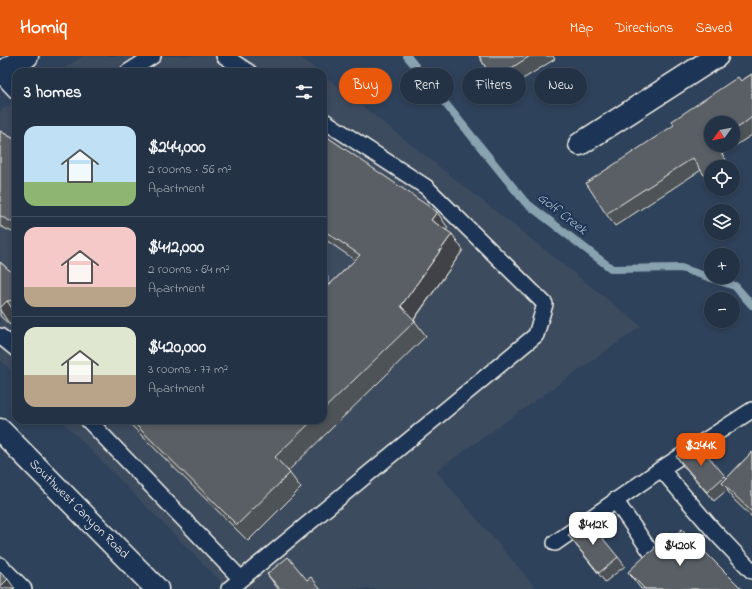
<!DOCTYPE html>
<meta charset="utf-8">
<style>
body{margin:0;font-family:"Indie Flower",sans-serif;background:#2b3a4b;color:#f1f3f6;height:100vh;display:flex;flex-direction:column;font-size:15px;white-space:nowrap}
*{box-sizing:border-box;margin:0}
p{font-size:13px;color:#a3aab2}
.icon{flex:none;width:22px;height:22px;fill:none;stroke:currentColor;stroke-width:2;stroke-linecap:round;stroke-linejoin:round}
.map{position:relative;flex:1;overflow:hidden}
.side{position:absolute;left:12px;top:12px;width:315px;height:356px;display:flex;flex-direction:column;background:#233244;border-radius:12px;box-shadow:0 2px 6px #0003,0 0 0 1px #404d5d}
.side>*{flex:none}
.hud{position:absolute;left:339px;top:12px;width:353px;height:36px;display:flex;gap:8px}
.needle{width:26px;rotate:237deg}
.fabs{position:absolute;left:704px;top:60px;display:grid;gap:8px}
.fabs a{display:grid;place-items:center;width:36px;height:36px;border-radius:50%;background:#233244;box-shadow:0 2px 6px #0003,0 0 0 1px #404d5d;font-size:20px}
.price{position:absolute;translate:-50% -34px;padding:0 9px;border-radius:8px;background:#fff;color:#222;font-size:13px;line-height:26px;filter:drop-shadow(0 1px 2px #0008)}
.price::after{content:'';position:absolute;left:50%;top:24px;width:12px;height:9px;margin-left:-6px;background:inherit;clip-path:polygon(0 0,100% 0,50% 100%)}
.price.current{background:#ea580c;color:#fff}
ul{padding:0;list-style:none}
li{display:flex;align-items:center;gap:12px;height:100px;padding:0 12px}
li+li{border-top:1px solid #404d5d}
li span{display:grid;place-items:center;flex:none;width:112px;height:80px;border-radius:12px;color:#555}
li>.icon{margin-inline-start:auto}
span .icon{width:48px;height:48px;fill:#fffc;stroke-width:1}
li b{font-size:17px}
h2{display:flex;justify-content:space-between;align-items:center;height:48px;padding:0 12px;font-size:17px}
.pill{padding:0 14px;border-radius:18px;background:#233244;box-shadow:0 2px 6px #0003,0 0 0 1px #404d5d;font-size:14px;line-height:36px}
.pill.current{background:#ea580c;color:#fff}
header{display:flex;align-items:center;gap:24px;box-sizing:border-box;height:56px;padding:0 20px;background:#ea580c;color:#fff}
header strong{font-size:19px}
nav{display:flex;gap:22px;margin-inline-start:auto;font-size:14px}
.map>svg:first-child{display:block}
.built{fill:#3c4b5e}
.water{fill:#426d8a;stroke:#89a2b0}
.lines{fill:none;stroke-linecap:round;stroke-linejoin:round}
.stream{stroke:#89a2b0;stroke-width:8}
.lane-casing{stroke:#f4f1e8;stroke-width:18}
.street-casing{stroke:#f4f1e8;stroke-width:25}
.secondary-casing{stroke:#f4f1e8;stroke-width:25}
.lane{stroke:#1d3557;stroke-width:15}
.street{stroke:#1d3557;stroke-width:22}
.secondary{stroke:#1d3557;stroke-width:22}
.wall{fill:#4d5257;stroke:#f4f1e8;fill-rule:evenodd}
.shaded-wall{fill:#3f4247;stroke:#f4f1e8}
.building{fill:#5a5f65;stroke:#f4f1e8}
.labels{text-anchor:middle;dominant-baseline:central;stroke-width:4;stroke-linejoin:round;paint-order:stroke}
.street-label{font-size:13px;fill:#f4f1e8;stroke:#1d3557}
.water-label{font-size:14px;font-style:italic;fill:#b6c3c7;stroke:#1d3557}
</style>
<header>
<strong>Homiq</strong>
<nav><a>Map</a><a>Directions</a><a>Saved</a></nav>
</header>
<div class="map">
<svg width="752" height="533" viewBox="0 0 752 533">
<rect width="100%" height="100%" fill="#2f425b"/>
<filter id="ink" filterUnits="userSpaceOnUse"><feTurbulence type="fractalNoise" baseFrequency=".025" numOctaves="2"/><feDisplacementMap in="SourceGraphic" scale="8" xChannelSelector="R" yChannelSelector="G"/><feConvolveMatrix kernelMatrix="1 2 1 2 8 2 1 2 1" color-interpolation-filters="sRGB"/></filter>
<g filter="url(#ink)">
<!-- built -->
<path class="built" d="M 83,0 L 299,0 L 319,16 L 59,16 Z
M 323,19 L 641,270 L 436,415 L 537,533 L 228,533 L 61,364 L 323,364 Z
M 16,44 L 16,319 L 0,303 L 0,55 Z"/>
<!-- water -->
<path class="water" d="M 323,212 L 328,221 L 330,233 L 323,255 Z"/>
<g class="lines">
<!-- stream -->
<path class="stream" d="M 407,0 L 525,146 L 612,213 L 681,212 L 735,230 L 752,249"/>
<!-- lane casing -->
<g class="lane-casing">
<path id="lane" d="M 224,0 L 249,16
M 128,16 L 153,0
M 0,18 L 16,35
M 0,280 L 16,293
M 88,364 L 241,523
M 661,413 L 714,475 L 752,515
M 615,444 L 655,502
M 555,487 L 661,413 L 752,354
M 0,509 L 24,533
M 229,533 L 536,279 L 545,248 L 426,131 L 323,64"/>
</g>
<!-- street casing -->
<g class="street-casing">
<path id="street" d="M 0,18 L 27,0
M 580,88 L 717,0"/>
</g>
<!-- secondary casing -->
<g class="secondary-casing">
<path id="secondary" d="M 0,374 L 157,533"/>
</g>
<!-- lane -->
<use href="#lane" class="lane"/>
<!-- street -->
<use href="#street" class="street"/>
<!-- secondary -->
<use href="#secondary" class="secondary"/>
</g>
<!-- wall -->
<path class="wall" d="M 479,0 L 553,0 L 555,3 L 502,36 L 493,24 Z
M 752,18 L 752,79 L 722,98 L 731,111 L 711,111 L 711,129 L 701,114 L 615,170 L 606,158 L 741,25 ZM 733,67 L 733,89 L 711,89 Z
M 0,75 L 16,84 L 16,178 L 0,170 Z
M 323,78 L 448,172 L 446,174 L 463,194 L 414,264 L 426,280 L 288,415 L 301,432 L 248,485 L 126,364 L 323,364 L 323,235 L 355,204 L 323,182 Z
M 0,206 L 16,220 L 16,262 L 10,269 L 0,260 Z
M 752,396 L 752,461 L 733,443 L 727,434 L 714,445 L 683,410 L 676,400 L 725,420 L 727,422 Z
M 568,479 L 618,501 L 625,510 L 605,526 L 575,488 Z
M 672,482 L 742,533 L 641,533 L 638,529 L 628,516 L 651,496 Z
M 267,518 L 307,524 L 321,533 L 278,533 Z"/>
<!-- shaded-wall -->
<path class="shaded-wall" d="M 437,156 L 448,172 L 442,180 L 431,164 Z
M 452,178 L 463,194 L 412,266 L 401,250 Z
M 7,245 L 16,258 L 16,262 L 10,269 L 0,254 L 0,252 Z
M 8,523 L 15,533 L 0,533 L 0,531 Z"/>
<!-- building -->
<path class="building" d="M 479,0 L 530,0 L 493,24 Z
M 752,18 L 752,61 L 742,69 L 733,74 L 733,67 L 711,67 L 711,89 L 716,89 L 726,104 L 716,111 L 711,111 L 711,114 L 704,119 L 693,102 L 606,158 L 586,127 L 674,69 L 672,65 L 738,21 L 741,25 Z
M 0,75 L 16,84 L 16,168 L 0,160 Z
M 323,78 L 437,156 L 431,164 L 452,178 L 401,250 L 415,265 L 323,354 L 323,235 L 360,199 L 323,174 Z
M 0,206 L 16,220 L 16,244 L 7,245 L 0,252 Z
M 16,302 L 16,307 L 13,305 Z
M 131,364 L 313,364 L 275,401 L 290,417 L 237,469 Z
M 697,387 L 725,420 L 707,436 L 676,400 Z
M 752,396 L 752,456 L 722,427 Z
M 587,463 L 618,501 L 599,517 L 568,479 Z
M 682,473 L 742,533 L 645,533 L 628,516 L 647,498 L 651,496 L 654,493 L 655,490 L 667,477 L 672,482 Z
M 288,501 L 307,524 L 311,521 L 321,533 L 280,533 L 267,518 Z
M 0,516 L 4,520 L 8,523 L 0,531 Z"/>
</g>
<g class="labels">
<!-- street labels -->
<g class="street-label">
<text transform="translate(79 453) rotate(45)">Southwest Canyon Road</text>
</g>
<!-- water labels -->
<g class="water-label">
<text transform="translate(562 158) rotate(38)">Golf Creek</text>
</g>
</g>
</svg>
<div class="fabs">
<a><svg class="needle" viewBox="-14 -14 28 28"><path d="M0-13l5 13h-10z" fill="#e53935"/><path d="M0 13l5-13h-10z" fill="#a3aab2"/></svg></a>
<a><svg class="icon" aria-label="locate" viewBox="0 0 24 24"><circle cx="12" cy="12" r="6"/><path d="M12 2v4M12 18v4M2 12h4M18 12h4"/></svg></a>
<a><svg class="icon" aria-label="layers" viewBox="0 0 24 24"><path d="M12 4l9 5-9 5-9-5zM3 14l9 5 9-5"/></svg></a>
<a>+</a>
<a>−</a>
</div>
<b class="price current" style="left:701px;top:411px">$244K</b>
<b class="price" style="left:593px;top:490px">$412K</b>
<b class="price" style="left:680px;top:511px">$420K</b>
<div class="hud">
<a class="pill current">Buy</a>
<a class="pill">Rent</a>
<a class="pill">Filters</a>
<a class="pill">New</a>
</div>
<section class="side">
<h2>3 homes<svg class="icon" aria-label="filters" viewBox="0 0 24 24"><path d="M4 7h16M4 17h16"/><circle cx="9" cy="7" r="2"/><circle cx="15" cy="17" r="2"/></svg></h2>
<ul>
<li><span style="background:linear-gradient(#bfe0f5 70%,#8fb573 0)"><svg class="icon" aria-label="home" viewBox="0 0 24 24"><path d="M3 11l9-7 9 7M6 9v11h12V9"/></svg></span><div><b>$244,000</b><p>2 rooms · 56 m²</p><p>Apartment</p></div></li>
<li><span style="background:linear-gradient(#f6c9c9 75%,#b9a48a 0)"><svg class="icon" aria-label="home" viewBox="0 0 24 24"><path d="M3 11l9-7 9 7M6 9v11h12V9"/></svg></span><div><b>$412,000</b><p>2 rooms · 64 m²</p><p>Apartment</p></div></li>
<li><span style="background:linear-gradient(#dfe7d0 60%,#b9a48a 0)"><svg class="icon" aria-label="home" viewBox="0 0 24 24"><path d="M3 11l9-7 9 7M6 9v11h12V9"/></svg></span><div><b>$420,000</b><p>3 rooms · 77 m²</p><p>Apartment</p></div></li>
</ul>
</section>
</div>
